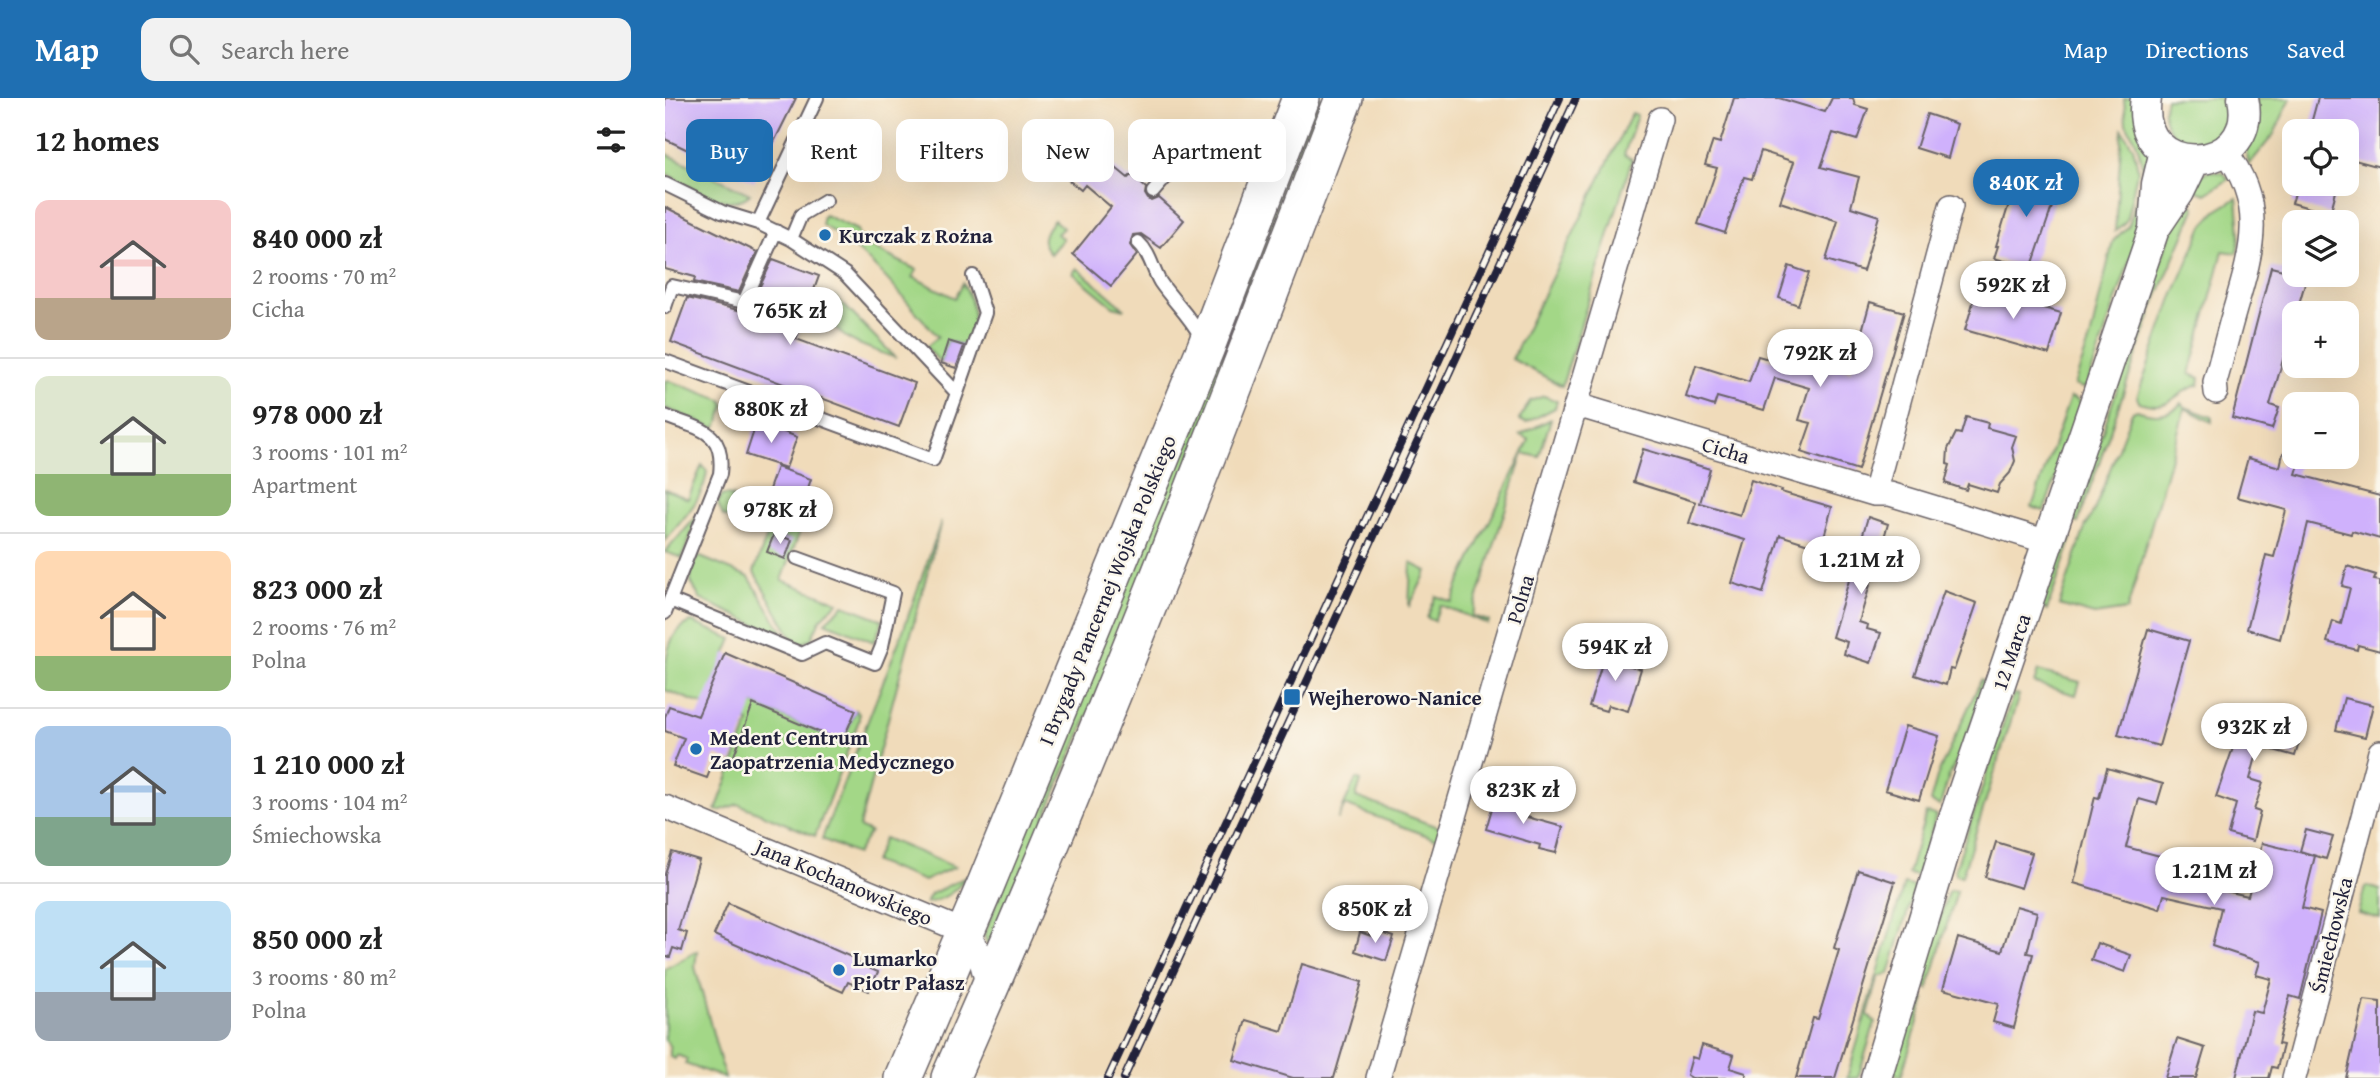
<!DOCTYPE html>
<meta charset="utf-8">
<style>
body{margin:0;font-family:"Gentium Book Plus",serif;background:#f2f2f2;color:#222;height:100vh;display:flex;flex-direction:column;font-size:26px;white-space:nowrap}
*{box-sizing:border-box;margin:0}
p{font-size:23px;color:#767676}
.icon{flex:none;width:38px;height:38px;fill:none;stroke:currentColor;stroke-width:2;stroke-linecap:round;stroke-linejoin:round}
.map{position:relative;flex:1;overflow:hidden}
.sheet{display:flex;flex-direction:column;background:#fff;width:665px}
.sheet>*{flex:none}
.banner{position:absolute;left:21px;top:21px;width:665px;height:63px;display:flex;gap:14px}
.tools{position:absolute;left:1617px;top:21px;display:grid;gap:14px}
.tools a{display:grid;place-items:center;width:77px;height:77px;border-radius:14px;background:#fff;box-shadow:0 7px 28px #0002;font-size:35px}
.price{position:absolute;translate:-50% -60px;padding:0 16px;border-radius:24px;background:#fff;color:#222;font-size:23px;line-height:46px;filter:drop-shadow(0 2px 4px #0008)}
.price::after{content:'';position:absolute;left:50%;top:42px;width:21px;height:16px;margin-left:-10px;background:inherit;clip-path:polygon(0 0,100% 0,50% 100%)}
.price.current{background:#1f6fb2;color:#fff}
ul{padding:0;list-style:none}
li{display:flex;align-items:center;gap:21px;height:175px;padding:0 35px}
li+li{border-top:2px solid #e0e0e0}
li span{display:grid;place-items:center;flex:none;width:196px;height:140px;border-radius:14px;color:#555}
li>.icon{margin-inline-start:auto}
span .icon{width:84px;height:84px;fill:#fffc;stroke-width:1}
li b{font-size:30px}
h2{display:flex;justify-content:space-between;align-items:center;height:84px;padding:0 35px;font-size:30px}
.pill{padding:0 24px;border-radius:14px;background:#fff;box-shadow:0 7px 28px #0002;font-size:24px;line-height:63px}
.pill.current{background:#1f6fb2;color:#fff}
header{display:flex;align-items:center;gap:42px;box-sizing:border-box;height:98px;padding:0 35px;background:#1f6fb2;color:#fff}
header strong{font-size:33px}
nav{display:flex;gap:38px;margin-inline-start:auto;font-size:24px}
.search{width:490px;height:63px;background:#f2f2f2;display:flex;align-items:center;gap:18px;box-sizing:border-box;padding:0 24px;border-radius:14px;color:#767676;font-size:26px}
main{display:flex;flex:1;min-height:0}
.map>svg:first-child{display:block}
.green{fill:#a3d787;stroke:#627c61;stroke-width:2}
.building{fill:#cfb1fc}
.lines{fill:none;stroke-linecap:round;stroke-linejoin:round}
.service-casing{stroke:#6a6367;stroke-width:16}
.minor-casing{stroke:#6a6367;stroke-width:26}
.tertiary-casing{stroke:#6a6367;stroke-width:33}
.primary-casing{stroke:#6a6367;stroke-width:40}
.service{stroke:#fff;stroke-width:12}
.minor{stroke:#fff;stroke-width:23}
.tertiary{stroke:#fff;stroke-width:30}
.primary{stroke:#fff;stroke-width:37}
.rail-casing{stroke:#22223b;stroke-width:8}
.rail{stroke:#fbf7ec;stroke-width:5;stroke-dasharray:16;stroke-linecap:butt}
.poi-dot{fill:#1f6fb2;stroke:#fbf7ec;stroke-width:2.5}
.labels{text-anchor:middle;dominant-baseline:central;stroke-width:5;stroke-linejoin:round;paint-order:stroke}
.poi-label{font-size:21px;font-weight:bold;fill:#22223b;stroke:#fbf7ec;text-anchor:start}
.street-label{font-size:21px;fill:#22223b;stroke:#fbf7ec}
</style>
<header>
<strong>Map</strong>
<div class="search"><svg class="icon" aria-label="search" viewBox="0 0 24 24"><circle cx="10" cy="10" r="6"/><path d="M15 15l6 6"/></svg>Search here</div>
<nav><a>Map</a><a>Directions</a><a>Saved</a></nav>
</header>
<main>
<section class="sheet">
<h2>12 homes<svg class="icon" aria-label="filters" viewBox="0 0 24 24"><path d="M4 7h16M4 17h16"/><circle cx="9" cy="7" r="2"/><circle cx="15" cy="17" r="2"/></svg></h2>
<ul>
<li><span style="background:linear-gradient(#f6c9c9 70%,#b9a48a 0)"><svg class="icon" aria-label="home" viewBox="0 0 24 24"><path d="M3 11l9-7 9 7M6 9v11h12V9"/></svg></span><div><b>840 000 zł</b><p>2 rooms · 70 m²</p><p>Cicha</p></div></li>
<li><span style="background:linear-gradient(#dfe7d0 70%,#8fb573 0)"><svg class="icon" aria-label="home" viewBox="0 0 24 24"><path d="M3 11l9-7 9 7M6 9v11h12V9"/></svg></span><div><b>978 000 zł</b><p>3 rooms · 101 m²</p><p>Apartment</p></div></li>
<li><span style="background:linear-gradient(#ffd9b3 75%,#8fb573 0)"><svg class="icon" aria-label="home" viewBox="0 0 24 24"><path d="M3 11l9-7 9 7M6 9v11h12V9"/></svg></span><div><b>823 000 zł</b><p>2 rooms · 76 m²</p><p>Polna</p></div></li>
<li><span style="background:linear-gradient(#a9c7e8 65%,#7fa58c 0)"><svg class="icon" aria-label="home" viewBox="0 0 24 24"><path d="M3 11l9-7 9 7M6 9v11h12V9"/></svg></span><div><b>1 210 000 zł</b><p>3 rooms · 104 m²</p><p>Śmiechowska</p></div></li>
<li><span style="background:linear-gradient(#bfe0f5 65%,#9aa5b1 0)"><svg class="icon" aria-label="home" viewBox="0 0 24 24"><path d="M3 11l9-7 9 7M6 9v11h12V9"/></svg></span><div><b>850 000 zł</b><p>3 rooms · 80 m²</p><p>Polna</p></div></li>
</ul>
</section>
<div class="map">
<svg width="1715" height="980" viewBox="0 0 1715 980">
<rect width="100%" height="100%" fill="#fbf7ec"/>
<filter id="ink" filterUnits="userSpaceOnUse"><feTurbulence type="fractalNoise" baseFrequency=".0143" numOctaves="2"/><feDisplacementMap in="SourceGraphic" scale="14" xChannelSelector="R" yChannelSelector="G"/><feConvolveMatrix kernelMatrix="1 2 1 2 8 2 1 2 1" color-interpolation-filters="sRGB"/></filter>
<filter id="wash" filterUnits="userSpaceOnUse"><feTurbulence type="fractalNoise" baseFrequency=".00686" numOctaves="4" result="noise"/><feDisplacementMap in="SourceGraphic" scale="28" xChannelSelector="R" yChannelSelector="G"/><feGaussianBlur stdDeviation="1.57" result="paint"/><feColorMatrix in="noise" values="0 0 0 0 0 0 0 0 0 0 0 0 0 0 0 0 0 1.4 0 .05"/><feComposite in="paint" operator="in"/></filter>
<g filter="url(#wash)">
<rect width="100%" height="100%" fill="#f0dbba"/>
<!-- green -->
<path class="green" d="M 647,0 L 666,0 L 445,566 L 324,850 L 319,837 Z
M 1459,0 L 1473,0 L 1486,57 L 1480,77 L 1472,46 L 1461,25 Z
M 1501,0 L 1563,0 C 1580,59 1484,59 1501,0 Z
M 1592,0 L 1626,0 L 1609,36 L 1584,67 L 1581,52 Z
M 967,15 L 972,17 L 959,57 L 967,61 L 897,288 L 847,261 Z
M 1457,31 L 1468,49 L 1473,71 L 1461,123 L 1450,133 Z
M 0,55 L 85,96 C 65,117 21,86 0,75 Z
M 1545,73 L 1558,75 L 1564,81 L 1541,96 L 1525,91 L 1537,76 Z
M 1478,91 L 1483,92 L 1470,146 L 1422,288 L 1418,290 L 1409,287 L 1425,241 L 1448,143 L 1464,127 L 1474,93 Z
M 1572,100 L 1575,137 L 1572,155 L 1558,153 L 1525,276 L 1535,280 L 1534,287 C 1506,294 1509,315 1474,304 L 1472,299 L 1506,203 L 1538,128 L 1551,113 Z
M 1519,104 L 1528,107 L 1530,111 L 1489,207 L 1413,425 L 1407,423 L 1502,145 Z
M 160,117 L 192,132 L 196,144 L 252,172 L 248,179 L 290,200 L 298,185 C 317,218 307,238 294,270 L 299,248 L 283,243 L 276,265 L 261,249 L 273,239 C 238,200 203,153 157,127 L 157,120 Z
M 389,122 L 398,130 L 392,136 L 398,141 L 385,156 C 374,144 379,133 389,122 Z
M 412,170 L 460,211 L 448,208 L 408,175 Z
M 170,198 L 231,260 C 211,252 163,241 165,214 C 165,209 168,203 170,198 Z
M 2,282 L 57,302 L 60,307 L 53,327 L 49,330 L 0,310 L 0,283 Z
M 879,298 L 892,303 L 890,310 L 861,325 L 854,322 L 865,303 Z
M 1405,299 L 1414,302 L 1416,306 L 1379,413 L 1367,409 Z
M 1517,305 L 1520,309 L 1547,319 L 1547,324 L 1520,310 L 1462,512 L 1429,517 L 1394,507 L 1421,427 L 1429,413 L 1467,314 L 1472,312 C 1488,318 1504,319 1517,305 Z
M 886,321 L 874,359 L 858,355 L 807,518 L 824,523 L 823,526 L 775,507 L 769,523 L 762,520 L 771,498 L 787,504 L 793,488 L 858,355 L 864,342 L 855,337 Z
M 37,367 L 42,373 C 39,402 17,421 0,443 L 0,391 L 23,401 Z
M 60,397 L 68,398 L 66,404 L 136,430 L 117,482 L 173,504 L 155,522 L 146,541 L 135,547 L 130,545 L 89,474 L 103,435 L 58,418 L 53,406 L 56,398 Z
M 34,416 L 17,460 L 0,454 Z
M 276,424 L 194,729 L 205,734 L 191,756 L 157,741 L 239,530 Z
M 1402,438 L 1407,440 L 1382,512 L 1377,509 Z
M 33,458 L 84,479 L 122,541 L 35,501 L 26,484 L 26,475 Z
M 746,465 L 762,473 L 744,509 Z
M 179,507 L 218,522 L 209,544 L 160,524 Z
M 27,524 L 67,541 L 47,588 L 177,644 L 191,612 L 194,616 L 194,622 L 150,738 L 73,706 L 54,713 L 51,712 L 84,624 L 0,592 C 0,566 0,533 27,524 Z
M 1373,573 L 1415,584 L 1411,597 L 1369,585 Z
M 1316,582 L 1321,585 L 1298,649 L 1284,678 L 1275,708 L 1265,704 L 1273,676 Z
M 1351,596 L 1354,597 L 1297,778 L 1291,777 L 1290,772 L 1348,597 Z
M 691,681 L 696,683 L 691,699 L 778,731 L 776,743 L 680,707 L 672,723 Z
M 1261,715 L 1271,717 L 1253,778 L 1243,776 Z
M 219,740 L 290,769 L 259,783 L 209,764 Z
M 301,779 C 291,794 279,802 261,805 L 266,796 Z
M 1239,786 L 1250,789 L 1224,876 L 1214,878 L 1203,917 L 1210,924 L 1193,980 L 1182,980 Z
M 1702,788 L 1715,792 L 1715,821 L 1693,815 L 1700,789 Z
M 1286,792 L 1292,793 L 1263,891 L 1255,885 L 1283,794 Z
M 32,853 L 30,869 L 60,980 L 20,966 L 22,961 L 12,957 L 10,961 L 5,959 L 5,948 L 0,942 L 0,871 Z
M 1254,900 L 1260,901 L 1236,979 L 1228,974 L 1250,902 Z"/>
<g id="blocks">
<!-- building -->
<path class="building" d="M 0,0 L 131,0 L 89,84 L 0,41 Z
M 1069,0 L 1114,0 L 1160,14 L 1167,0 L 1188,0 L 1190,7 L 1203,11 L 1192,42 L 1168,35 L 1156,69 L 1194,79 L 1186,109 L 1214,118 L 1198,173 L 1161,162 L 1173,123 L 1115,104 L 1129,64 L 1096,53 L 1087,81 L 1079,79 L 1060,135 L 1033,126 L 1052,70 L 1040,67 L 1048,43 L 1055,45 Z
M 1653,0 L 1715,0 L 1715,69 L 1682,60 L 1682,33 L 1644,33 Z
M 1262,16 L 1292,26 L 1283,60 L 1251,50 Z
M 418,43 L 463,80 L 466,77 L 481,90 L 480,96 L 483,101 L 487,103 L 494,100 L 519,122 L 496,150 L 476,136 L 468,137 L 465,147 L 472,157 L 446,188 L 408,156 L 446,109 L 420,87 L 416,92 L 401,80 L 411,67 L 404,61 Z
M 1355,70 L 1389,80 L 1385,92 L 1392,94 L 1366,171 L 1329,160 L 1333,148 L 1331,148 Z
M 1633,86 L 1673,86 L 1665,116 L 1627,105 Z
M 0,109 L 92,154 L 74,194 L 29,184 L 30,179 L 0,171 Z
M 108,161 L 154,178 L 131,241 L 250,285 L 234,329 L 6,244 L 22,200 L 77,213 L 84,211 Z
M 1124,168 L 1144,175 L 1133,207 L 1114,200 Z
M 1606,169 L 1642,178 L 1605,307 L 1614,310 L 1607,331 L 1567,320 Z
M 1312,191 L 1396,215 L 1384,256 L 1300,232 Z
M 1205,204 L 1239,214 L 1193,372 L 1136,354 L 1146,325 L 1134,322 L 1144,290 L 1110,280 L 1099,312 L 1052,299 L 1049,308 L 1021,299 L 1031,267 L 1084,284 L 1093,258 L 1107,262 L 1111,250 L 1186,273 Z
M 283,243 L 299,248 L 291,270 L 276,265 Z
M 1301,319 L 1323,325 L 1322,330 L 1351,338 L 1347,349 L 1350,363 L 1345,375 L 1335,386 L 1332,395 L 1303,386 L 1301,392 L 1280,385 L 1285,367 L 1282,366 L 1283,351 L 1291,335 L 1296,336 Z
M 92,323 L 132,339 L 121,370 L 81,357 Z
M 978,351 L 1045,371 L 1035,405 L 1075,417 L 1086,382 L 1117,392 L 1116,394 L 1167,409 L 1156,450 L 1115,437 L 1098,495 L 1067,485 L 1080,442 L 1024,425 L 1031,404 L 968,384 Z
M 1618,355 L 1636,360 L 1631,376 L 1715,398 L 1715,441 L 1687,433 L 1686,436 L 1643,425 L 1615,541 L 1582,531 L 1601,457 L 1609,459 L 1621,412 L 1572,399 L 1583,360 L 1615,369 Z
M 112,369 L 146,381 L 137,408 L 102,397 Z
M 1203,419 L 1223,426 L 1194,524 L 1203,527 L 1202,531 L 1216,535 L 1206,565 L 1179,556 L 1182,544 L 1167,539 Z
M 109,436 L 127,442 L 120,461 L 102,454 Z
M 1682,468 L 1711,477 L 1709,482 L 1715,483 L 1715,553 L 1693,547 L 1692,552 L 1662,544 L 1668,523 L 1676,526 L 1685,490 L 1677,488 Z
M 1279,493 L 1312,505 L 1289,572 L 1285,571 L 1281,587 L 1250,577 Z
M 1483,531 L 1524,543 L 1494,648 L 1453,637 Z
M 942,549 L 959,554 L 956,565 L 976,571 L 963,613 L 943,607 L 941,613 L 924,608 Z
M 60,555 L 191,612 L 177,644 L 88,606 L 67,663 L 51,657 L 42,680 L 8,668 L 19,640 L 0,633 L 0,619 L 4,608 L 33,618 Z
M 1679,600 L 1708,607 L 1700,639 L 1671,632 Z
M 1574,608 L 1640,625 L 1630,658 L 1594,648 L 1585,681 L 1598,685 L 1589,712 L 1595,714 L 1588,743 L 1563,736 L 1571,706 L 1551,699 L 1570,644 L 1566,643 Z
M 1240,628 L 1274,638 L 1254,702 L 1220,692 Z
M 1442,670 L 1498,686 L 1492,706 L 1474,701 L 1461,749 L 1510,762 L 1504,780 L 1583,798 L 1597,745 L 1650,758 L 1637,810 L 1656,815 L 1635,901 L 1625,898 L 1613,946 L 1618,947 L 1612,970 L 1607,969 L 1604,980 L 1571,980 L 1587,913 L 1597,915 L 1606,881 L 1591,877 L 1595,864 L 1547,848 L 1556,810 L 1499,797 L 1495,811 L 1409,785 L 1430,699 L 1434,700 Z
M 830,700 L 858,708 L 855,717 L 898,729 L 891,755 L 874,751 L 875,747 L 821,731 Z
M 1641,732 L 1668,739 L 1661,761 L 1635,753 Z
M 1331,744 L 1367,755 L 1356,790 L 1320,779 Z
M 7,754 L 34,762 L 13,832 L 22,835 L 17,853 L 8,850 L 5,859 L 0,859 L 0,776 Z
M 1193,772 L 1230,784 L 1216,830 L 1170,980 L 1131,980 L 1148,920 L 1153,921 L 1174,852 L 1169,850 Z
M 63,805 L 193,862 L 192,865 L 213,874 L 204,893 L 183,884 L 178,894 L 49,837 Z
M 1351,808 L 1372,814 L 1362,855 L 1368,856 L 1349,930 L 1328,924 L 1333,906 L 1278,891 L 1293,840 L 1337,853 Z
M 708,832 L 729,839 L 721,863 L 690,853 L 695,834 L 706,838 Z
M 1432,845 L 1466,857 L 1460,874 L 1426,862 Z
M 637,866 L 697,884 L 669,980 L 628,980 L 569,962 L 581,922 L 617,933 Z
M 1699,902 L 1715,904 L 1715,980 L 1681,980 Z
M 1512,941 L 1540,950 L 1531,980 L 1500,980 Z
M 1037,947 L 1069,957 L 1065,970 L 1081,975 L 1081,980 L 1027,980 L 1022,977 L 1027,959 L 1033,961 Z"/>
</g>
</g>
<g filter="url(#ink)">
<use href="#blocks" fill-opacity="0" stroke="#6a6367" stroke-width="2"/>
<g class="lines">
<!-- service casing -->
<g class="service-casing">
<path id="service" d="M 0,86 L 57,114 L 93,125 L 126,141 L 180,176 L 292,295 L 268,362 L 0,263
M 488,94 L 501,79 L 616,31
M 93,125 L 152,0
M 126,141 L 136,117 L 161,102
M 473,144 C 485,155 487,170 495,184 C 508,203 525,218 536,239
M 0,209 L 7,188 L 79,204 L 111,133
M 292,295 L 320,215 L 308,178
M 0,318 C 35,332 60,331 55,376 L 5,502
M 0,515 L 5,502 L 137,556 L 160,545 L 210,565 L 217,548 L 228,495 L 132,460"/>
</g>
<!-- minor casing -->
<g class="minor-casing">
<path id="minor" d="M 1551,294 L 1550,284 C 1557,260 1563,235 1570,211 C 1587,153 1602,106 1560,53
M 912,307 L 1209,396 L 1225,396 L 1383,444
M 1209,396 L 1286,108
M 0,709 L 300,834 L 313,852 L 324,892
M 713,980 L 995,21
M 1629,980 L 1715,654"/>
</g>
<!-- tertiary casing -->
<g class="tertiary-casing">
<path id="tertiary" d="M 1481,0 C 1468,85 1595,79 1578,0
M 1489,131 L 1492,86 L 1500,53
M 1211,980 L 1290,718 L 1489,131 L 1514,94 L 1529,63"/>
</g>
<!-- primary casing -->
<g class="primary-casing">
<path id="primary" d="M 238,980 L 321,786 L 541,249 L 636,0
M 285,980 C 428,658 554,329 679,0"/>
</g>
<!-- service -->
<use href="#service" class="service"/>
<!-- minor -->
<use href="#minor" class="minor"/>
<!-- tertiary -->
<use href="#tertiary" class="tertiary"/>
<!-- primary -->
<use href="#primary" class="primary"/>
<!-- rail casing -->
<g class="rail-casing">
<path id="rail" d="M 443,980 L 895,0
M 459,980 L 911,0"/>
</g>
<!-- rail -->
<use href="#rail" class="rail"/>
</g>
</g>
<!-- markers -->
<g class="poi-dot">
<circle cx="160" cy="137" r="7"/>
<rect x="618" y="590" width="18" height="18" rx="3.5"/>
<circle cx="31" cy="651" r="7"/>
<circle cx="174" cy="872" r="7"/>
</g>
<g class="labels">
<!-- poi labels -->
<g class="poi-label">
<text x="174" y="137">Kurczak z Rożna</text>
<text x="643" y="599">Wejherowo-Nanice</text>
<text x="45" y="639">Medent Centrum<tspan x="45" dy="24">Zaopatrzenia Medycznego</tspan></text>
<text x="188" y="860">Lumarko<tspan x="188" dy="24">Piotr Pałasz</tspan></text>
</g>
<!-- street labels -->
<g class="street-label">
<text transform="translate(1061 352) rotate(17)">Cicha</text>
<text transform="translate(442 492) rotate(-68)">I Brygady Pancernej Wojska Polskiego</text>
<text transform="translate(855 501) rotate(-73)">Polna</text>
<text transform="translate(1346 554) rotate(-71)">12 Marca</text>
<text transform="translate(179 784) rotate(23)">Jana Kochanowskiego</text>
<text transform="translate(1666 837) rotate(-76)">Śmiechowska</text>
</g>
</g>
</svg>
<div class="tools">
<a><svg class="icon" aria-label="locate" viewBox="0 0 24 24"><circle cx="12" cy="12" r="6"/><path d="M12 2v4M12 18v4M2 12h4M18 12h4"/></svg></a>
<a><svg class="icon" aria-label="layers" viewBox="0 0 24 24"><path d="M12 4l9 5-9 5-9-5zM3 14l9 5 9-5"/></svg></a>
<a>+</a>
<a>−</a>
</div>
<b class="price current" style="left:1361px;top:121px">840K zł</b>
<b class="price" style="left:1348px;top:223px">592K zł</b>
<b class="price" style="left:125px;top:249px">765K zł</b>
<b class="price" style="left:1155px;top:291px">792K zł</b>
<b class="price" style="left:106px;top:347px">880K zł</b>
<b class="price" style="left:115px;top:448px">978K zł</b>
<b class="price" style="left:1196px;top:498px">1.21M zł</b>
<b class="price" style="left:950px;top:585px">594K zł</b>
<b class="price" style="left:1589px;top:665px">932K zł</b>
<b class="price" style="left:858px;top:728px">823K zł</b>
<b class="price" style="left:1549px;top:809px">1.21M zł</b>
<b class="price" style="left:710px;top:847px">850K zł</b>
<div class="banner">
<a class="pill current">Buy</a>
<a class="pill">Rent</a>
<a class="pill">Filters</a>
<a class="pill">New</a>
<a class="pill">Apartment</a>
</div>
</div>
</main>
